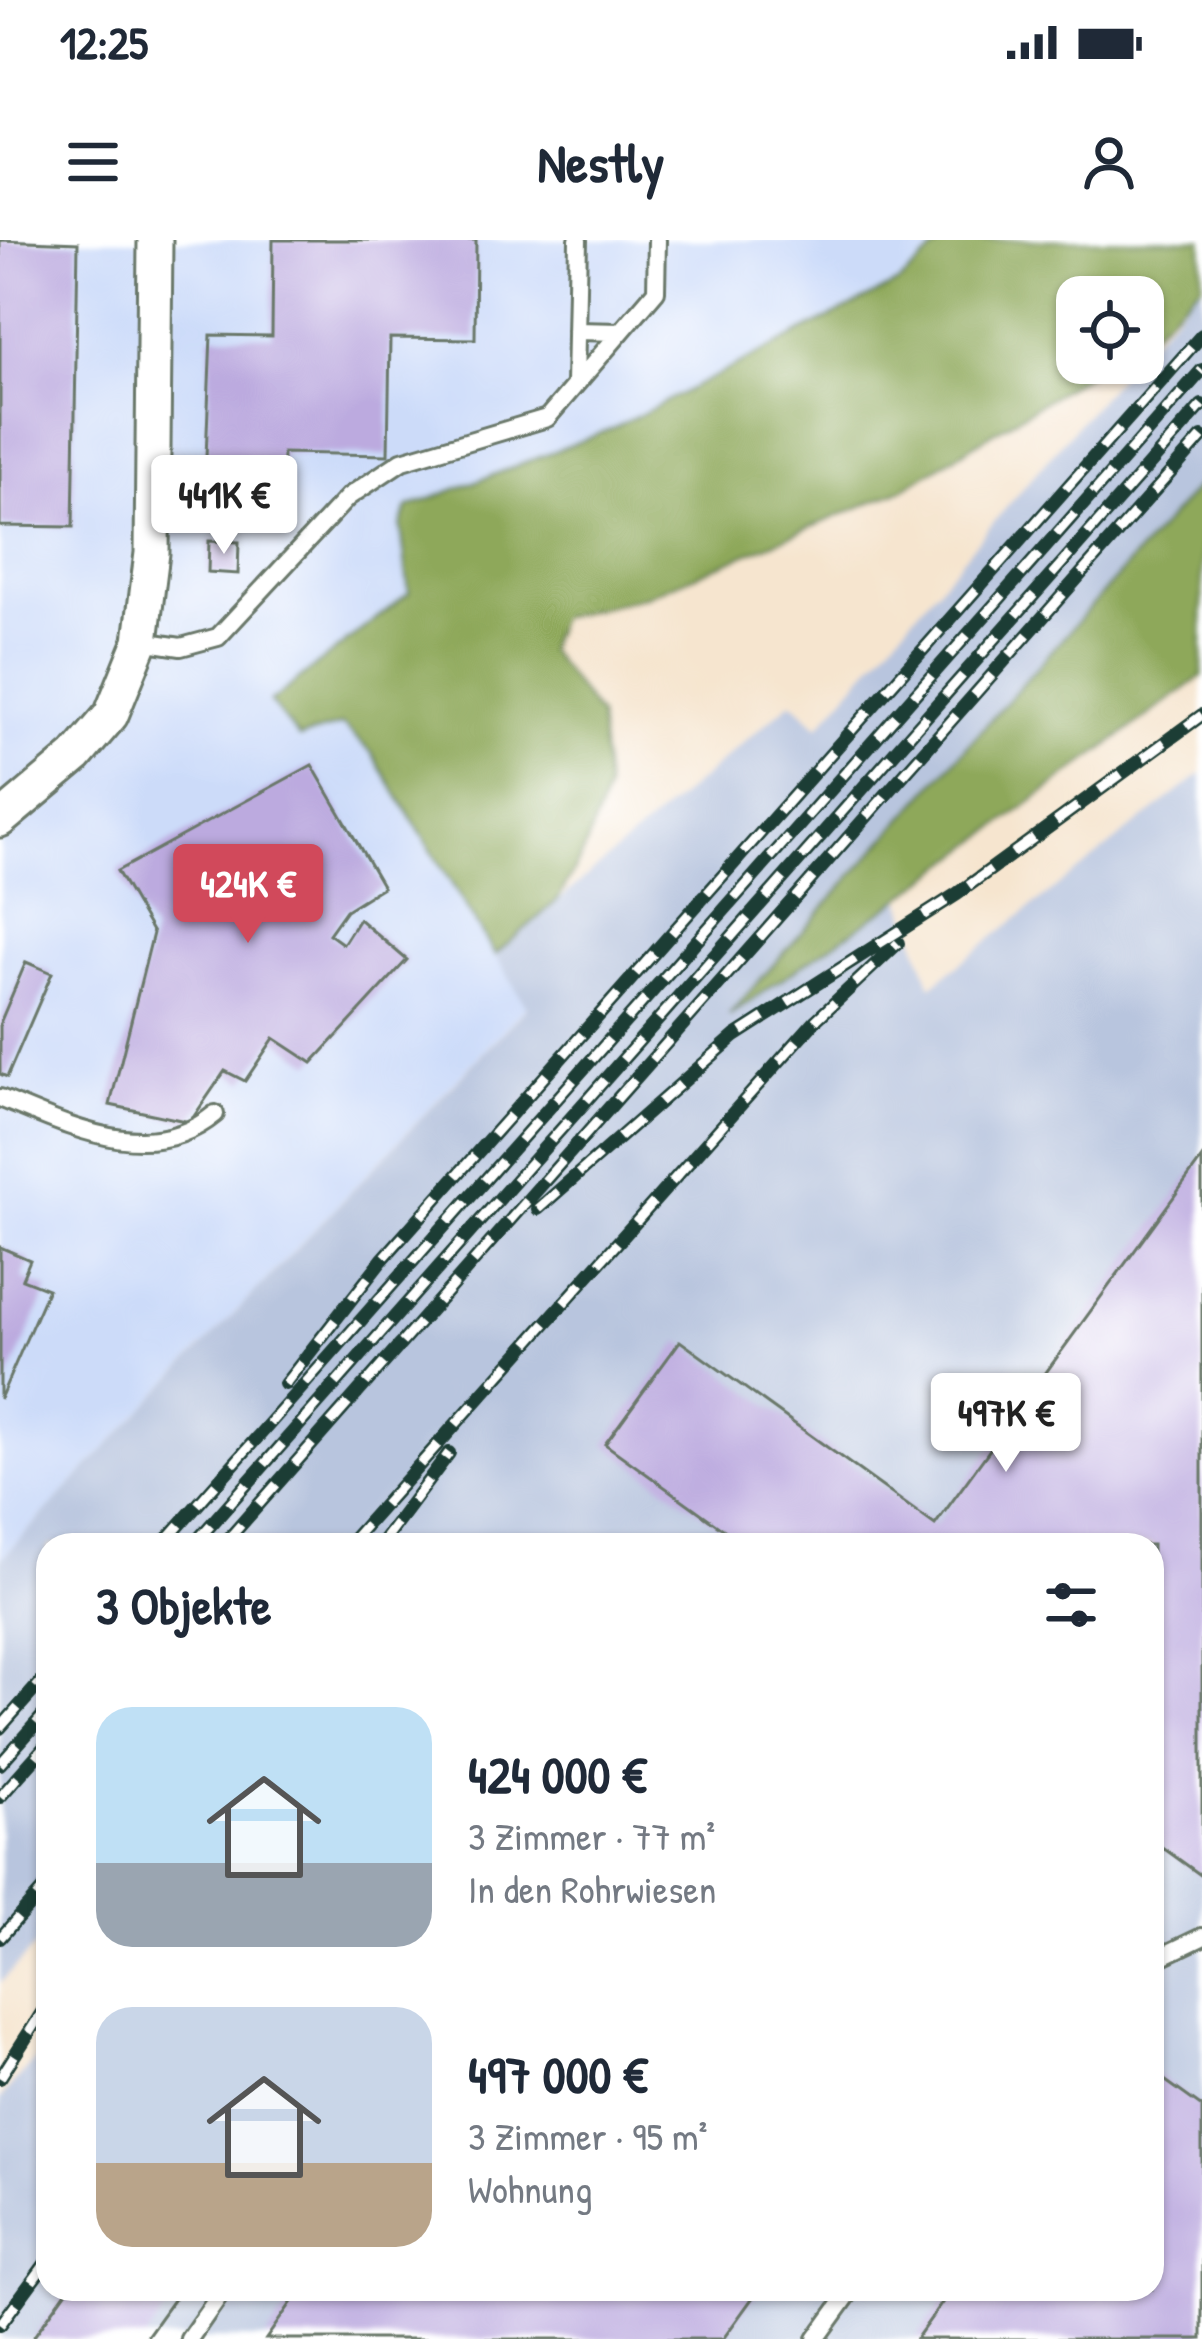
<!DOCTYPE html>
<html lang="de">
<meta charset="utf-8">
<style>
body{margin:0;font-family:"Patrick Hand",sans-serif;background:#f2f2f3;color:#1f2937;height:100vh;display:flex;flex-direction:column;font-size:45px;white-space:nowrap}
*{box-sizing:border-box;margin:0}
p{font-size:39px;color:#747a83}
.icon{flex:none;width:66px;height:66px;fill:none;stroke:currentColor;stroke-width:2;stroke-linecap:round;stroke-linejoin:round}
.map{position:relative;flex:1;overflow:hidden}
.drawer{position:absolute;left:36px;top:1293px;width:1128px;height:768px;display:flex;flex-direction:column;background:#fff;border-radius:36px;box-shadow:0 3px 9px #0004}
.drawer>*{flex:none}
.fabs{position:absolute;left:1056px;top:36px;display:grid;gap:24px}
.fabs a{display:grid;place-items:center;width:108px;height:108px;border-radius:24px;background:#fff;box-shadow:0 3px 9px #0004;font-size:60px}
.price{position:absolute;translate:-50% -102px;padding:0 27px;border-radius:12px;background:#fff;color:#222;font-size:39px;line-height:78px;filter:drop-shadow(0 3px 6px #0008)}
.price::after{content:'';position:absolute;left:50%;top:72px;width:36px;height:27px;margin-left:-18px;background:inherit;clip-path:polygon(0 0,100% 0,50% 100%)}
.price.selected{background:#d1495b;color:#fff}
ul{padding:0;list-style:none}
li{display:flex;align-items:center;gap:36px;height:300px;padding:0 60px}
li span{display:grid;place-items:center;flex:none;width:336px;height:240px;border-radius:36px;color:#555}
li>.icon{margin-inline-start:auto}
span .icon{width:144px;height:144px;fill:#fffc;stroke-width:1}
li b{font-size:51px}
h2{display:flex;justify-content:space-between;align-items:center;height:144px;padding:0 60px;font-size:51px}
.status{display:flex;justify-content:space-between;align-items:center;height:84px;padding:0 60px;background:#fff;direction:ltr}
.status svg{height:33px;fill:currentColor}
header{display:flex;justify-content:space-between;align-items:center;height:156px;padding:0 60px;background:#fff;font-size:54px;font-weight:700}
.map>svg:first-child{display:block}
.built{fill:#ccdbf9}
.industrial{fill:#b8c5de}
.forest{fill:#8ea85a;stroke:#567247;stroke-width:3}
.building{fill:#bcaadf}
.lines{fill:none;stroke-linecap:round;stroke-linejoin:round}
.lane-casing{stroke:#6a786a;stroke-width:22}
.street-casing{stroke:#6a786a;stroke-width:39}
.lane{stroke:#fff;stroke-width:16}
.street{stroke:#fff;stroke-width:33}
.rail-casing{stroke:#1f3d34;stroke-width:14}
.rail{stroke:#fff;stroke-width:9;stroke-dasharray:27;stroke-linecap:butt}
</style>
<div class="status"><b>12:25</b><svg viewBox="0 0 49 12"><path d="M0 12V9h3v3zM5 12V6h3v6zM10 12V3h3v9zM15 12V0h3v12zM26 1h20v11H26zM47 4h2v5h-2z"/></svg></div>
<header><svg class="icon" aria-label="menu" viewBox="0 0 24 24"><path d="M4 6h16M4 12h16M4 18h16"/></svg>Nestly<svg class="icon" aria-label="person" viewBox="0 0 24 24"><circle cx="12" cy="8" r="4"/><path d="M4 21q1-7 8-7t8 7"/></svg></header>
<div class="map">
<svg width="1202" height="2099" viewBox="0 0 1202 2099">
<rect width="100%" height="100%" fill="#fff"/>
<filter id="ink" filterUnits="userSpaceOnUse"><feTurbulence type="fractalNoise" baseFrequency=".00833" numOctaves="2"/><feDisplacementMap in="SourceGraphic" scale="24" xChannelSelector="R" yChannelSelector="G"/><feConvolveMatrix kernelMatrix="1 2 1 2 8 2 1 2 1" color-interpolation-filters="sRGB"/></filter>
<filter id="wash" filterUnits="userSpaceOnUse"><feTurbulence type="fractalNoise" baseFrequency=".004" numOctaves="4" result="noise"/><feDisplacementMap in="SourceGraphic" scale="48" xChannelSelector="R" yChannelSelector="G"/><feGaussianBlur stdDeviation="2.7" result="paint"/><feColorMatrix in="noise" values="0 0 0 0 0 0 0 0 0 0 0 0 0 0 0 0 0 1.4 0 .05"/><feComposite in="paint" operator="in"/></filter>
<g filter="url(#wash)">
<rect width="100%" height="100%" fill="#f6e5cf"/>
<!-- built -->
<path class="built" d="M 0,0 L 946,0 L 900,42 L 612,189 L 407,268 L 401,288 L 410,353 L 342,485 L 372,513 L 527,766 L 0,1320 Z"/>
<!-- industrial -->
<path class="industrial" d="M 1202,44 L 1202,241 L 733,770 L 901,658 L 931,746 L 1202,533 L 1202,2099 L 0,2099 L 0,1859 L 48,1804 L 48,2049 L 1152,2049 L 1152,1305 L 48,1305 L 48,1693 L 0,1743 L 0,1320 L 527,767 L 495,715 L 792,461 L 819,486 L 1130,123 L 1143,123 L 1143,108 Z"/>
<!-- forest -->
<path class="forest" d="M 946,0 L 1202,0 L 1202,44 L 1143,99 L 1143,57 L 1077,57 L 1077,123 L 1105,123 L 901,250 L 645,356 L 559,378 L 547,409 L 599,476 L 606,550 L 584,612 L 558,660 L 495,715 L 372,513 L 342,485 L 299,498 L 270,462 L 409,353 L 401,287 L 407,268 L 612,189 L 900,42 Z
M 1202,241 L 1202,436 L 901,658 L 729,775 Z"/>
<g id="blocks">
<!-- building -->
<path class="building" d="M 0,0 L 78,3 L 73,287 L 0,286 Z
M 273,0 L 476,0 L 475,99 L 390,98 L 388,215 L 283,213 L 282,267 L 204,266 L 211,95 L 272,96 Z
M 209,301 L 239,302 L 238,334 L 208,332 Z
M 312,525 L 383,647 L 346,670 L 329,694 L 343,704 L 359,679 L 407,720 L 312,823 L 274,798 L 245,841 L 225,831 L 190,882 L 110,865 L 153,693 L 117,631 Z
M 26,722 L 52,733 L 7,837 L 0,834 L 0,783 Z
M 1202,918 L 1202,1636 L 1152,1600 L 1152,1305 L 745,1305 L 605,1204 L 680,1101 L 935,1285 Z
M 0,1007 L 30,1020 L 22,1039 L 48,1049 L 0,1159 Z
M 1152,1831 L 1202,1867 L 1202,2099 L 916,2099 L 952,2049 L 1152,2049 Z
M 68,2049 L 181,2049 L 145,2099 L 32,2099 Z
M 301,2049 L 759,2049 L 723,2099 L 266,2099 Z"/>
</g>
</g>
<g filter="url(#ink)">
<use href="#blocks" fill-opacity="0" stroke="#6a786a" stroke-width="3"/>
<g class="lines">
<!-- lane casing -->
<g class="lane-casing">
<path id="lane" d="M 576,91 L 621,92
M 575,145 L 578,0
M 141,401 L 181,407 L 218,397 L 348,257 L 402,221 L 547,178 L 656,51 L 657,0
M 0,858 C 69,886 150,928 215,874
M 1152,1721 L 1202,1697
M 189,2099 L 224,2049
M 816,2099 L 852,2049"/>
</g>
<!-- street casing -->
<g class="street-casing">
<path id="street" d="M 0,580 L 76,516 L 111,475 L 141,401 L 152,313 L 155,0"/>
</g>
<!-- lane -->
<use href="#lane" class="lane"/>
<!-- street -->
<use href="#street" class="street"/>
<!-- rail casing -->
<g class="rail-casing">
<path id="rail" d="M 538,969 L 735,796 L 957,654 L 1202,475
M 285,1144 L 382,1020 L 1202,95
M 162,1305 L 1202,130
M 193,1305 L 1202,165
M 223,1305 L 1202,197
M 348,1305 L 816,780 L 898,703
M 380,1305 L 449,1213
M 0,1488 L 48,1434
M 0,1524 L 48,1470
M 0,1557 L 48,1503
M 0,1698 L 48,1644
M 0,1838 L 48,1763
M 0,2085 L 48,2020"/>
</g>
<!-- rail -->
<use href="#rail" class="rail"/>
</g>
</g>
</svg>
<div class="fabs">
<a><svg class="icon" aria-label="locate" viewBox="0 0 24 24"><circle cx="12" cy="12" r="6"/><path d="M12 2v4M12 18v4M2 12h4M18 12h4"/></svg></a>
</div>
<b class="price" style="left:224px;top:317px">441K €</b>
<b class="price selected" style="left:248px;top:706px">424K €</b>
<b class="price" style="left:1006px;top:1235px">497K €</b>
<section class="drawer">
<h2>3 Objekte<svg class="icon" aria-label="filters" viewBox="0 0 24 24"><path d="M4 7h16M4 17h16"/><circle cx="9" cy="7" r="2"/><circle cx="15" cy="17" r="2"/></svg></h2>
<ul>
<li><span style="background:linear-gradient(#bfe0f5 65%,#9aa5b1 0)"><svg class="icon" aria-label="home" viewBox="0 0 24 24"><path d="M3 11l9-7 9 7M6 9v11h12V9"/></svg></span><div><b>424 000 €</b><p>3 Zimmer · 77 m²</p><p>In den Rohrwiesen</p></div></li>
<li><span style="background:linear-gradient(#c9d6e8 65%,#b9a48a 0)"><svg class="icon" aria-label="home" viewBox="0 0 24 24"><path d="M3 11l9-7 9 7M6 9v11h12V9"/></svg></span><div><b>497 000 €</b><p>3 Zimmer · 95 m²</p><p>Wohnung</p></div></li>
</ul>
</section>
</div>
